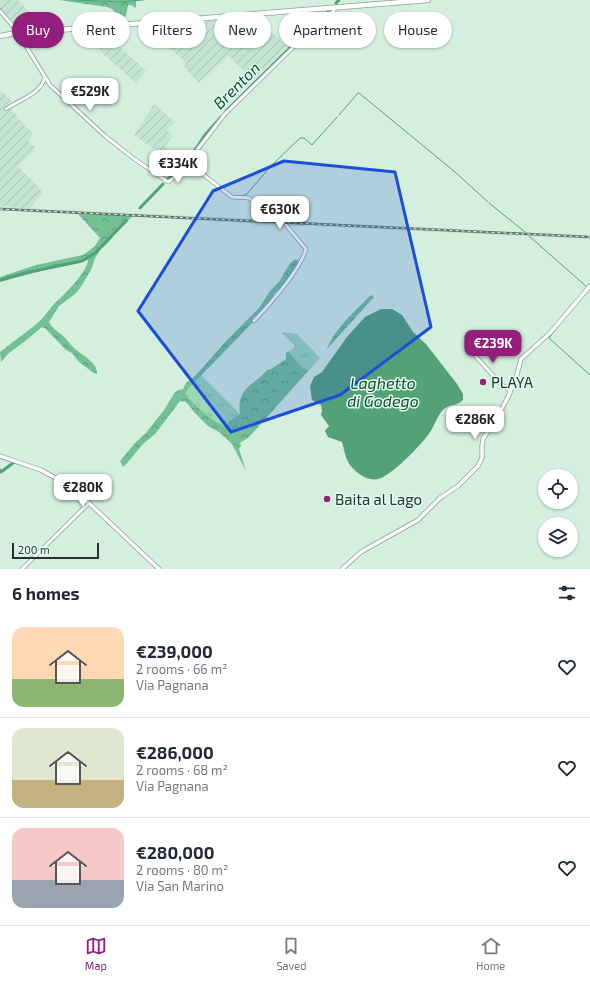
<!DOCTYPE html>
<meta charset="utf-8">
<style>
body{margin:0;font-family:"Exo 2",sans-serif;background:#f6f6f7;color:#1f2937;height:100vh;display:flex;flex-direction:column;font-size:15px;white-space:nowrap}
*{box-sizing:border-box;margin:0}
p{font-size:13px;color:#747a83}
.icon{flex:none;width:22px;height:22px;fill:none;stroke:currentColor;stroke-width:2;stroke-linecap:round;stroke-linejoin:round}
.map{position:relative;height:569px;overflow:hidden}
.drawer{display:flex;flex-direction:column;background:#fff;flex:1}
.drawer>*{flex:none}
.guide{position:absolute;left:12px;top:12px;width:566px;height:36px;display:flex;gap:8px}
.controls{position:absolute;left:538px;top:469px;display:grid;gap:8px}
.controls a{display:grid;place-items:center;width:40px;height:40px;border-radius:50%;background:#fff;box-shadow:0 1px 3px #0004;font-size:20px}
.scale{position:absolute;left:12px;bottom:10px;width:87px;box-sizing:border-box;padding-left:4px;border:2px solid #28322c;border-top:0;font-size:11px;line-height:14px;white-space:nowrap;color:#28322c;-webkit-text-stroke:3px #e1fcec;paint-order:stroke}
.price{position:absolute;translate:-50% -34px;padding:0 9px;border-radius:8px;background:#fff;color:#222;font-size:13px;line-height:26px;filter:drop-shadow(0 1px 2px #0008)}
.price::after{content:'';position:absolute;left:50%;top:24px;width:12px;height:9px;margin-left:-6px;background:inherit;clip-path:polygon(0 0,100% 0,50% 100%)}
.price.current{background:#941e7c;color:#fff}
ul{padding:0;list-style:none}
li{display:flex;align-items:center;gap:12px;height:100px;padding:0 12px}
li+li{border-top:1px solid #e0e1e3}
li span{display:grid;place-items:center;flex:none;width:112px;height:80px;border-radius:12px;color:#555}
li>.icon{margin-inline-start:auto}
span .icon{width:48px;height:48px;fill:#fffc;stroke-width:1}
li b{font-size:17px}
h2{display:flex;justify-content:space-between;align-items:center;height:48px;padding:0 12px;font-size:17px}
.tag{padding:0 14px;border-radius:18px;background:#fff;box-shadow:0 1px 3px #0004;font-size:14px;line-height:36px}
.tag.current{background:#941e7c;color:#fff}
.tab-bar{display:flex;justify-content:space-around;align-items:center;height:56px;border-top:1px solid #e0e1e3;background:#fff;font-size:11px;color:#747a83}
.tab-bar a{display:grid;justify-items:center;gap:2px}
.tab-bar .current{color:#941e7c}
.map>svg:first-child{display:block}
.built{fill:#c3e4d0}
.industrial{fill:url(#industrial-furrows)}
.grass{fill:url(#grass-tufts)}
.forest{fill:url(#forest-crowns)}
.water{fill:#54a177}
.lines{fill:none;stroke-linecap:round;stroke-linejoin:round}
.stream{stroke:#54a177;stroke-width:1}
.canal{stroke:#54a177;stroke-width:3}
.minor-casing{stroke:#89a293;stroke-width:4.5}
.tertiary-casing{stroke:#89a293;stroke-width:5}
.primary-casing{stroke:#89a293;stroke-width:6}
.minor{stroke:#fff;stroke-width:3}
.tertiary{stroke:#fff;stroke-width:3.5}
.primary{stroke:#fff;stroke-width:4.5}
.rail-casing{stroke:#627268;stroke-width:2.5}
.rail{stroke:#e1fcec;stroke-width:1;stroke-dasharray:3;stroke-linecap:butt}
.marked{fill:#1d4ed8;fill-opacity:0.2;stroke:#1d4ed8;stroke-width:3;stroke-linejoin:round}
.poi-dot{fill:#941e7c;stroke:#e1fcec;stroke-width:1.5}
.labels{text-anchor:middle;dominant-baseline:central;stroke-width:3;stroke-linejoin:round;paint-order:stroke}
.poi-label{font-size:15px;fill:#28322c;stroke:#e1fcec;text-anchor:start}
.water-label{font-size:16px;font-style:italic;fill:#134e32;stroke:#e1fcec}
</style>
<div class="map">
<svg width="590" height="569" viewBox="0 0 590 569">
<defs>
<pattern id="industrial-furrows" width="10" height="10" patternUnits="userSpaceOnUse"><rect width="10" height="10" fill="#c3e4d0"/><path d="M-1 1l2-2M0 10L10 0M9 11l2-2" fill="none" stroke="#a8c4b3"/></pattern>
<pattern id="grass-tufts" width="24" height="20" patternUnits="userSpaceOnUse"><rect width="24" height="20" fill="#9cd8b5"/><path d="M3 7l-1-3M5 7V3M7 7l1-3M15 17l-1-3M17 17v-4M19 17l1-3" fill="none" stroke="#86ba9c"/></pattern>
<pattern id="forest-crowns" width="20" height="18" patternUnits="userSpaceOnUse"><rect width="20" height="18" fill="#73c095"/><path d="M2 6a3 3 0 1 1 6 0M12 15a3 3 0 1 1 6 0" fill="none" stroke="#5e9d7a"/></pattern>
</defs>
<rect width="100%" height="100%" fill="#d4efde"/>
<!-- built -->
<path class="built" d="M 0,207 L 281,220 L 284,225 L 0,210 Z
M 284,221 L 590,236 L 590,239 L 288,225 Z"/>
<!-- industrial -->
<path class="industrial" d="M 0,0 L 18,0 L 45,29 L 23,31 L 17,26 L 0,8 Z
M 256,17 L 287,47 L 254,80 L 228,56 L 199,83 L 184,67 L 186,63 L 148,27 Z
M 109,37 L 146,71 L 136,83 L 100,51 L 101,50 L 98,47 Z
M 2,91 L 11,101 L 7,105 L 33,134 L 28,141 L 35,147 L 34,151 L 17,166 L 43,192 L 30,209 L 0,206 L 0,93 Z
M 154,104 L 175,122 L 167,130 L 173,136 L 165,146 L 169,152 L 154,168 L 150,165 L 160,153 L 134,135 Z"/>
<!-- grass -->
<path class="grass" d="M 281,332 L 297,334 L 320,358 L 312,367 L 308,370 L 303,368 L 289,352 L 295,346 Z
M 201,375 L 240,414 L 228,422 L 228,427 C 216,426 194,404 185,394 L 189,388 Z"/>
<!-- forest -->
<path class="forest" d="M 59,0 L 153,0 L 136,0 L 136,8 L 131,5 L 128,5 L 126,16 L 124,18 L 119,17 L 112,9 L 107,7 Z
M 78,214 L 133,216 L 120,228 L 107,244 L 101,249 L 95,258 L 91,270 L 80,288 L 75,294 L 59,306 L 49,322 C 52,328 57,331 62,335 C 66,338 69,343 73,347 C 81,355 98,362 97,374 L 92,372 L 78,361 L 72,353 L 66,350 L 46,329 L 42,327 L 24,342 L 9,353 L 1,362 L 0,352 C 11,343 23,335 34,326 C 43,319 48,311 55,303 C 64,295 88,271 88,260 L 56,267 L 0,282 L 0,277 L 36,265 L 83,255 L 95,246 L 100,238 Z
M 296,259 L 300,263 L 285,283 L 274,294 L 271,302 L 252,319 L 254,321 L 189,388 L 185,394 C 194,404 215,425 228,427 L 228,422 L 240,414 C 236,387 254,386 267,370 L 271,369 L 286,359 L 286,353 L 288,351 L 303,368 L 308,370 L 312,367 L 318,360 L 310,369 L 249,437 L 240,443 L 241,446 L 239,449 L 246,471 L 232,444 L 219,432 L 208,426 L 195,413 L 186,402 L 180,401 L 156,433 L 142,445 L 128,462 L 123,467 L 120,461 L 136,442 L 146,433 L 164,410 L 175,392 L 179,390 L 183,389 L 186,383 L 195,376 L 228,339 L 259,308 L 270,291 L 279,282 L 290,263 Z
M 371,295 L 374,297 L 327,349 C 335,328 356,310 371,295 Z"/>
<!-- water -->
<path class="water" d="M 381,309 L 392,309 L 402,315 L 413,332 L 426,344 L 457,384 L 463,394 L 463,400 C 457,406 450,404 444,409 C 437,415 434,428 428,435 C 420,446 391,476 378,479 C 367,482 353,471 348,462 C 345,456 344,449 342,442 L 328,437 L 325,431 L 329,426 L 321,415 L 322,411 L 321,405 L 312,400 L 310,386 L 314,377 L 322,372 L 347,337 L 365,317 Z"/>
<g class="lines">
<!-- stream -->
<path class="stream" d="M 73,0 L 120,2 L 143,0
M 339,115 L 358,93 L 359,93 L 455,172 L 488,202
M 185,165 L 192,166
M 242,196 L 247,194 L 270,167 L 300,138 L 304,138 L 312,145 L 337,117
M 489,203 L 525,232
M 529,236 L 587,287
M 566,316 L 549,338 L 590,375"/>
<!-- canal -->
<path class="canal" d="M 336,3 L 339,0
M 226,111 L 307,31 L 328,12
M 168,179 L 185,165 L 205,135 L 221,117
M 140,208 L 163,184
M 0,280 L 25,273 L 82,261 L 95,253 L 126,221
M 0,470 L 1,472 L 13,463"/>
<!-- minor casing -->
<g class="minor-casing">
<path id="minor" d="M 0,11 L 18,32
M 21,38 L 50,85 L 105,136 L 133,158 L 168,182 L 188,167
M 6,109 C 19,100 41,94 45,77
M 188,167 L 192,167 L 196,169 L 232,197 L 249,198 L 269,214 L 281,219 L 306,249 C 300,270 269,305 254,321
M 188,167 L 197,150 L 225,114 L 318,23 L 334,11 L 334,8
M 467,347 L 500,383 L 510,391
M 22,569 L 89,503"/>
</g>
<!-- tertiary casing -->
<g class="tertiary-casing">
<path id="tertiary" d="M 0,456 L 41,470 L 61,481 L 89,503 L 159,569
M 342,569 L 361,552 L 418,520 L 440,498 L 458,486 L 478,466 L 482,458 L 482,446 L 483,439 L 500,412 L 508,397 L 516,378 L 521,359 L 550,333 L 590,286"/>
</g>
<!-- primary casing -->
<g class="primary-casing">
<path id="primary" d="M15.5 35a3.5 3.5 0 1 1 7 0a3.5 3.5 0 1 1-7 0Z
M 21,33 L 428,0
M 0,36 L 16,33"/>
</g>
<!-- minor -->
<use href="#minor" class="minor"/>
<!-- tertiary -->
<use href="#tertiary" class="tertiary"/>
<!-- primary -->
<use href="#primary" class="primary"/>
<!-- rail casing -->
<g class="rail-casing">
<path id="rail" d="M 0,209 L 590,237"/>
</g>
<!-- rail -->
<use href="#rail" class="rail"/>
</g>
<!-- marked area -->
<path class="marked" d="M 284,161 L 395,172 L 431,327 L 340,395 L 231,432 L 138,311 L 213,191 Z"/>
<!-- markers -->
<g class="poi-dot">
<circle cx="483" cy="382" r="4"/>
<circle cx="327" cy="499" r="4"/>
</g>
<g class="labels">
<!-- poi labels -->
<g class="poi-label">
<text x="491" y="382">PLAYA</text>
<text x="335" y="499">Baita al Lago</text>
</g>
<!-- water labels -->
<g class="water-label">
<text transform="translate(236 85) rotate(-45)">Brenton</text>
<text x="383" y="382">Laghetto<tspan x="383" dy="18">di Godego</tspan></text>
</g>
</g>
</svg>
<div class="controls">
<a><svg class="icon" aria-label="locate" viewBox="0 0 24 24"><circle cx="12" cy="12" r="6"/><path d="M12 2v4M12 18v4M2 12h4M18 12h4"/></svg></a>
<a><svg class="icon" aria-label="layers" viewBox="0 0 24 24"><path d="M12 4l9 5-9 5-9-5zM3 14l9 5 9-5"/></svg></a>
</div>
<div class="scale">200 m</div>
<b class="price" style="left:90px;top:112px">€529K</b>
<b class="price" style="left:178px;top:184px">€334K</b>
<b class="price" style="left:280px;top:230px">€630K</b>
<b class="price current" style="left:493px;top:364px">€239K</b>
<b class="price" style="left:475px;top:440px">€286K</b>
<b class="price" style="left:83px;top:508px">€280K</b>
<div class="guide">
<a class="tag current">Buy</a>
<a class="tag">Rent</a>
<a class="tag">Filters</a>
<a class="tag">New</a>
<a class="tag">Apartment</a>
<a class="tag">House</a>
</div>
</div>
<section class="drawer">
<h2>6 homes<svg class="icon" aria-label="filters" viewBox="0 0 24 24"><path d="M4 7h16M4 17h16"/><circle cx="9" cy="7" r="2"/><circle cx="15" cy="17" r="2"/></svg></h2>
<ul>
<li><span style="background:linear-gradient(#ffd9b3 65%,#8fb573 0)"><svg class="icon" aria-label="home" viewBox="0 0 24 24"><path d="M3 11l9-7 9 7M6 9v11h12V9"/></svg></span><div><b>€239,000</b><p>2 rooms · 66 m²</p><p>Via Pagnana</p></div><svg class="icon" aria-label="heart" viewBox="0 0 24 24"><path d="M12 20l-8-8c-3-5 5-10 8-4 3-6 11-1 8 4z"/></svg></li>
<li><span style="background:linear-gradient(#dfe7d0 65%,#c2b280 0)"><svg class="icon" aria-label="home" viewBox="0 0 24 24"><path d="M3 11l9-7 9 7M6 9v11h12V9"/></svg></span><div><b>€286,000</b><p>2 rooms · 68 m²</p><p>Via Pagnana</p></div><svg class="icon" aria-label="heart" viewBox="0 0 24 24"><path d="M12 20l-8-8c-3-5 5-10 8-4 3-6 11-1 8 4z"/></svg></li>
<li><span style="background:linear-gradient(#f6c9c9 65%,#9aa5b1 0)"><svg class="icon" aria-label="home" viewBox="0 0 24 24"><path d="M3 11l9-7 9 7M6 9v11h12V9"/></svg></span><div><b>€280,000</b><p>2 rooms · 80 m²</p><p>Via San Marino</p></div><svg class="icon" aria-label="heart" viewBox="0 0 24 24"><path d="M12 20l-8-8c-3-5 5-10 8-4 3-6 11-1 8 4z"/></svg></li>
</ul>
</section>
<nav class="tab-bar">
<a class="current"><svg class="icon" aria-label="map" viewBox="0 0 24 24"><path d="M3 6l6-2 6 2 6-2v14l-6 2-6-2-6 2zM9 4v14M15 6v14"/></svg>Map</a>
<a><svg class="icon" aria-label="saved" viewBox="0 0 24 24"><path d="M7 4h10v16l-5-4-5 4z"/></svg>Saved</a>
<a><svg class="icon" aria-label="home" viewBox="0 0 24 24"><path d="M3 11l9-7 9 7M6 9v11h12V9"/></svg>Home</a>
</nav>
